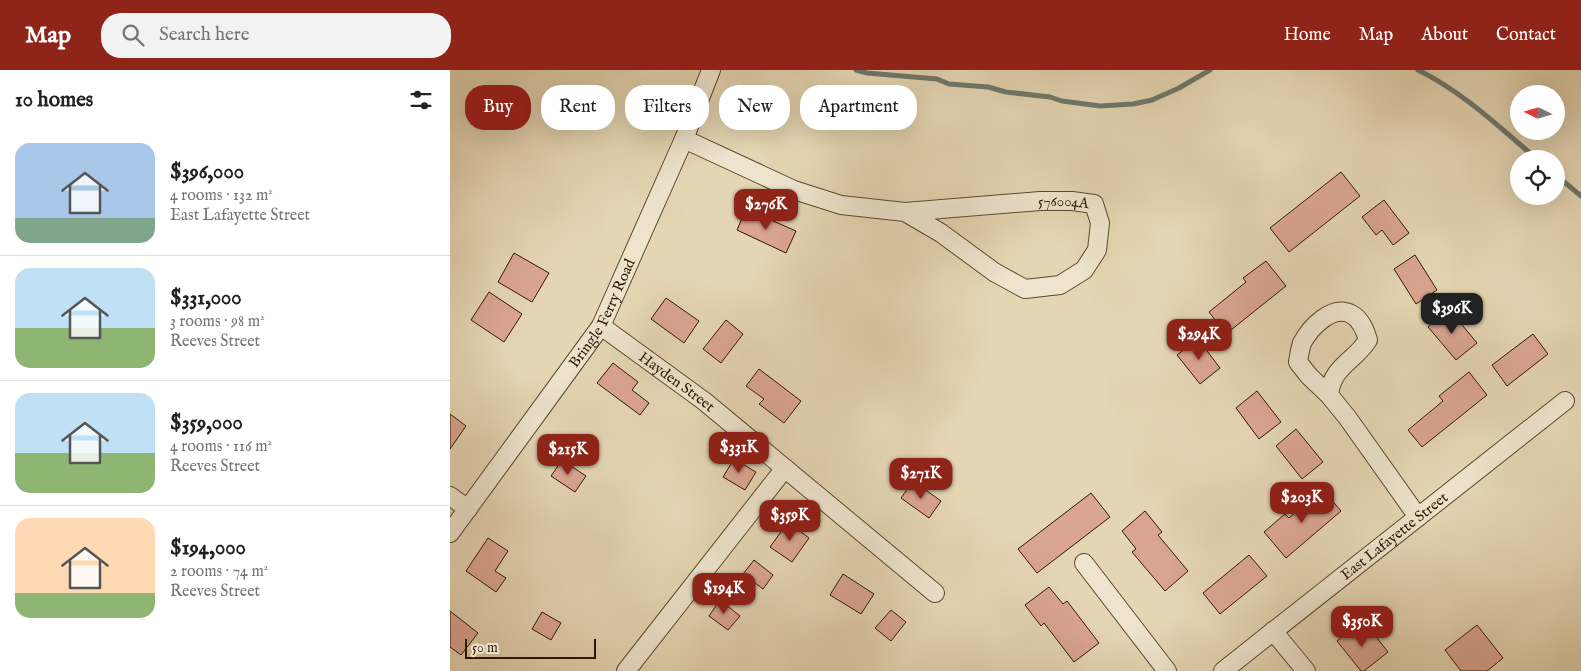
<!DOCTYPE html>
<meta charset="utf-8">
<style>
body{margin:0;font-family:"IM FELL English",serif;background:#f2f2f2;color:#202124;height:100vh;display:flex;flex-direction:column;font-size:19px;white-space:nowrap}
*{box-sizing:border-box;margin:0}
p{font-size:16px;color:#757577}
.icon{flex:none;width:28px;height:28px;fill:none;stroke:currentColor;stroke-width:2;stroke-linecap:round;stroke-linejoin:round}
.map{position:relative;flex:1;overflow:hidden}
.sheet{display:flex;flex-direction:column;background:#fff;width:450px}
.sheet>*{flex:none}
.hud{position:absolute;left:15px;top:15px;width:475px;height:45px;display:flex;gap:10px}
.needle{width:32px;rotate:275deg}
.buttons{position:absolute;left:1060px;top:15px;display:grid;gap:10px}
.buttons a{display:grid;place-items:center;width:55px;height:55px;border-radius:50%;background:#fff;box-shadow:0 5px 20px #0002;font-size:25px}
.scale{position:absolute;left:15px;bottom:12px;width:131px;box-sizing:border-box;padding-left:5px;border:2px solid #2f1900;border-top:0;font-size:14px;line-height:18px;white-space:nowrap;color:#2f1900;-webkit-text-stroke:4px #eee4ce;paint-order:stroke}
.price{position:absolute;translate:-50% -42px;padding:0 11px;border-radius:10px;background:#8f2418;color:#fff;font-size:16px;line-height:32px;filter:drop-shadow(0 1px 2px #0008)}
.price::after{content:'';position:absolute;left:50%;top:30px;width:15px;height:11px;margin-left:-8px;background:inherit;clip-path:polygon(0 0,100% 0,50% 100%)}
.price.on{background:#222;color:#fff}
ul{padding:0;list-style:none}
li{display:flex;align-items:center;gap:15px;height:125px;padding:0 15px}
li+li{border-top:1px solid #e0e0e0}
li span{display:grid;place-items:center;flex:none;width:140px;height:100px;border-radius:15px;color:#555}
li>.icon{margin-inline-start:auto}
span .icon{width:60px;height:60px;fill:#fffc;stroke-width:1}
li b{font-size:21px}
h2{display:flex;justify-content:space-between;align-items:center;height:60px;padding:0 15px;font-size:21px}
.chip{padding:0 18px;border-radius:20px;background:#fff;box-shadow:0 5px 20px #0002;font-size:18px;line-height:45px}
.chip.on{background:#8f2418;color:#fff}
header{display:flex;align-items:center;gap:30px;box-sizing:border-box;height:70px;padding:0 25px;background:#8f2418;color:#fff}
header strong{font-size:24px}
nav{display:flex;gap:28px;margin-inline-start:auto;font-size:18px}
.search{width:350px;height:45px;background:#f2f2f2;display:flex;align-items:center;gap:12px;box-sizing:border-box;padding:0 18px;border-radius:20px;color:#757577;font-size:19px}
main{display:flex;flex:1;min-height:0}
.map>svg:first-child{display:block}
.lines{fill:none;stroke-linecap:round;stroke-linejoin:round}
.stream{stroke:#6f786d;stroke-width:5}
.building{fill:#dba691;stroke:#2f1900}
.minor-casing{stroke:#5c482d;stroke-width:20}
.minor{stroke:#eee4ce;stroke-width:18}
.labels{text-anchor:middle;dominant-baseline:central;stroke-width:5;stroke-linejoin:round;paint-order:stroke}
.street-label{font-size:15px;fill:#2f1900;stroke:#eee4ce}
</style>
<header>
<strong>Map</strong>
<div class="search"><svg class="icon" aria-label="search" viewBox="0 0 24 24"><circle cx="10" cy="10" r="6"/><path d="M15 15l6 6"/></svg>Search here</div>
<nav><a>Home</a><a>Map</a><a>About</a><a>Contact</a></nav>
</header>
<main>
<section class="sheet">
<h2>10 homes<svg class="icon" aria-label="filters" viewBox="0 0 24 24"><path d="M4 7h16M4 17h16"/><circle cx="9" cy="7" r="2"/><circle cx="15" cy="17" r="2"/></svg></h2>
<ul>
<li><span style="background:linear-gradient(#a9c7e8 75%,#7fa58c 0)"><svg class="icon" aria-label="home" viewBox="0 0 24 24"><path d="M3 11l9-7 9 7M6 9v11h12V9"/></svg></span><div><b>$396,000</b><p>4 rooms · 132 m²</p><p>East Lafayette Street</p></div></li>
<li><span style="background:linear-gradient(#bfe0f5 60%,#8fb573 0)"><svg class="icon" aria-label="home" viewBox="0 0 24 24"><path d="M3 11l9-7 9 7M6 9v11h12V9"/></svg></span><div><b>$331,000</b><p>3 rooms · 98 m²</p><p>Reeves Street</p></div></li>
<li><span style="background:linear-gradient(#bfe0f5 60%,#8fb573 0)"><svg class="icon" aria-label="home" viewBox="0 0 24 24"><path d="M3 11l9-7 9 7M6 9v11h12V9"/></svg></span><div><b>$359,000</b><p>4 rooms · 116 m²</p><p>Reeves Street</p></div></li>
<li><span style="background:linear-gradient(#ffd9b3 75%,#8fb573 0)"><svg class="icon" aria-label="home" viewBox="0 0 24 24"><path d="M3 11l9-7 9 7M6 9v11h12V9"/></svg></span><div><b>$194,000</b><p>2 rooms · 74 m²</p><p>Reeves Street</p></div></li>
</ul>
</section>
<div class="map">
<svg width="1131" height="601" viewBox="0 0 1131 601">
<rect width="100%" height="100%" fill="#e5d6b3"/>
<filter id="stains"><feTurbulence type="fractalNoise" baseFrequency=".004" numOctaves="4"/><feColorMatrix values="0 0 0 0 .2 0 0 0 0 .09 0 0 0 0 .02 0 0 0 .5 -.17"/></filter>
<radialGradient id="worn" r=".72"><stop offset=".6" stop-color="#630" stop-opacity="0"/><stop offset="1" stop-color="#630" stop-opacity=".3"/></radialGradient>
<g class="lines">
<!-- stream -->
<path class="stream" d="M 406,0 L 417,3 L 487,9 L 499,14 L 538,17 L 556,22 L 600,27 L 612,31 L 650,36 L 683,34 L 702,30 L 729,18 L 760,0
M 968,0 C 1013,22 1049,57 1087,89
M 1106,105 L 1131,126"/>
</g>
<!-- building -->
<path class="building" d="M 891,102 L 910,126 L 839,182 L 820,158 Z
M 934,130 L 959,163 L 943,175 L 932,160 L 926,165 L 912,147 Z
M 296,139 L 346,161 L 336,183 L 287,160 Z
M 64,183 L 99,203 L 82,232 L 48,212 Z
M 965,185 L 987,220 L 966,234 L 944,199 Z
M 816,191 L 836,216 L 776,264 L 759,242 L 796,212 L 793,208 Z
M 39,222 L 72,244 L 54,272 L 21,250 Z
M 216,228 L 249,251 L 234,273 L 201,249 Z
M 999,239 L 1027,273 L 1006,290 L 978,257 Z
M 276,250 L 293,264 L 271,293 L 253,279 Z
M 1083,264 L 1098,284 L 1057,316 L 1042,295 Z
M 748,269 L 770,298 L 750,314 L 727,285 Z
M 163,293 L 188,312 L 182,320 L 199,333 L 190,345 L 147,313 Z
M 309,299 L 351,331 L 334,353 L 309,334 L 314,329 L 296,316 Z
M 1019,302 L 1037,325 L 972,377 L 958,360 L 993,331 L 989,326 Z
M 807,321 L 831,352 L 809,369 L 786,338 Z
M 0,344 L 16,356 L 0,379 Z
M 846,359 L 873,392 L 852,409 L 826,376 Z
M 284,389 L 306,402 L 295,420 L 273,407 Z
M 112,390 L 136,406 L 125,422 L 101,406 Z
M 463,411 L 491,431 L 479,448 L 451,428 Z
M 872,419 L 891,441 L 836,488 L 814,462 L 835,444 L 839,448 Z
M 641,423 L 660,447 L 587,503 L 568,479 Z
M 695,441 L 712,462 L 708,465 L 738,501 L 715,521 L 682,482 L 686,479 L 672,461 Z
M 338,452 L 359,468 L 342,492 L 320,477 Z
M 38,468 L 58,481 L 45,501 L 56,508 L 46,522 L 16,501 Z
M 799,485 L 817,506 L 770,544 L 753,523 Z
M 304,490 L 323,505 L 313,519 L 293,504 Z
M 393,504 L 424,524 L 411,544 L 380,525 Z
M 599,517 L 613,534 L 617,531 L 649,573 L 624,592 L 594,553 L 591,556 L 575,535 Z
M 270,530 L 290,546 L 278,560 L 259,546 Z
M 441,540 L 456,552 L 441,571 L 425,558 Z
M 0,541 L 28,563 L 11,585 L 0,577 Z
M 92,542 L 111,553 L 101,570 L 82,559 Z
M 1027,555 L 1053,588 L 1037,601 L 1011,601 L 995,580 Z
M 905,556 L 912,566 L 920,559 L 938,582 L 914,601 L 911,601 L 887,571 Z"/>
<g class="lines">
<!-- minor casing -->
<g class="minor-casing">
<g id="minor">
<path id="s1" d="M 234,69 L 344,120 L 391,135 L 455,142 L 590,131 L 622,131 L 644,134 L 650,153 L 647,180 L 634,200 L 610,215 L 575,219 L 544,202 L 491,163 L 455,142"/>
<path id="s2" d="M 151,256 L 254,331 L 485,523"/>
<path d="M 879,325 L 859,306 L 848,292 C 849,286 850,279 852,273 C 860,258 882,234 901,244 C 911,249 915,260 918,270 C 904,292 882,296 879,325 L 897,347 L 968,447"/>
<path d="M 0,426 L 18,439"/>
<path id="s3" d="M 0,463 L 151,256 L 234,69 L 261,0"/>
<path d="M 634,493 L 717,601"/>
<path d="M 823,561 L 856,601"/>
<path d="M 176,601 L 335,398"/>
<path id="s4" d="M 773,601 L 1115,331"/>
</g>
</g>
<!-- minor -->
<use href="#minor" class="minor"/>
</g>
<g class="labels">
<!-- street labels -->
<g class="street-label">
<text stroke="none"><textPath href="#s1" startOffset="394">576004A</textPath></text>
<text stroke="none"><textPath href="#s3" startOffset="268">Bringle Ferry Road</textPath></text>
<text stroke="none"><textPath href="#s2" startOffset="94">Hayden Street</textPath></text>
<text stroke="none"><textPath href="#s4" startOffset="218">East Lafayette Street</textPath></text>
</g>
</g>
<rect width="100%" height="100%" filter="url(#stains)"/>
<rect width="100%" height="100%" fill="url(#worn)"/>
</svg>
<div class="buttons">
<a><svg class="needle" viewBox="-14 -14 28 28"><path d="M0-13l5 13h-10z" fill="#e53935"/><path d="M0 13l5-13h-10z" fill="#757577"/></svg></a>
<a><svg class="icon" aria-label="locate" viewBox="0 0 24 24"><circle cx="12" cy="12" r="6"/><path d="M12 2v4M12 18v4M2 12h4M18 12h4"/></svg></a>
</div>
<div class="scale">50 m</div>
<b class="price" style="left:316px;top:161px">$276K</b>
<b class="price on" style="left:1002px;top:265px">$396K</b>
<b class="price" style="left:749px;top:291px">$294K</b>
<b class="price" style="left:289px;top:404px">$331K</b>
<b class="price" style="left:118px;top:406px">$215K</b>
<b class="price" style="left:471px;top:430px">$271K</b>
<b class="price" style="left:852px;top:454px">$203K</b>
<b class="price" style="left:340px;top:472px">$359K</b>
<b class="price" style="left:274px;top:545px">$194K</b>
<b class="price" style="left:912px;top:578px">$350K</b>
<div class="hud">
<a class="chip on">Buy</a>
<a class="chip">Rent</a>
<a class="chip">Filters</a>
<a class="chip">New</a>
<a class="chip">Apartment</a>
</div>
</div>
</main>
